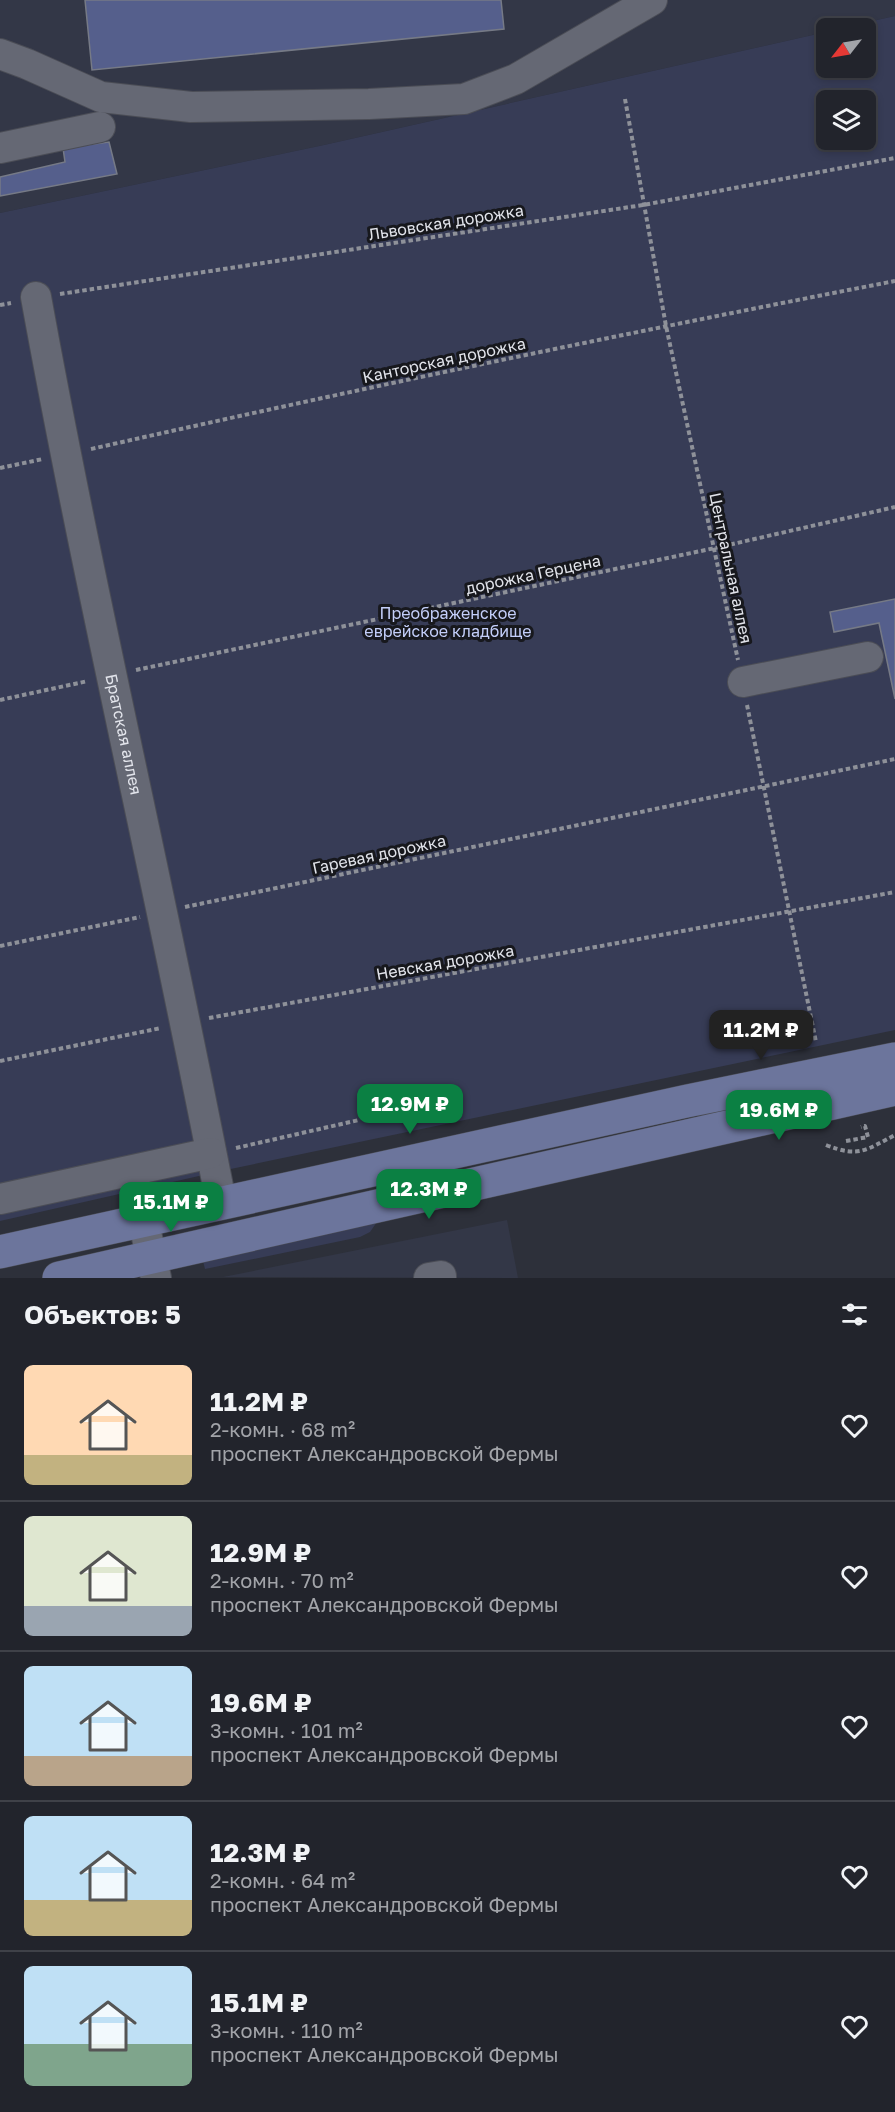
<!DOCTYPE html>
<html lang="ru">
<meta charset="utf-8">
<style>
body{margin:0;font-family:"Golos Text",sans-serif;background:#2a2c34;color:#f1f3f6;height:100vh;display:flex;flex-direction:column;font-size:22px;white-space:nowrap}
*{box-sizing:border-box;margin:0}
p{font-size:20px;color:#a2a4a9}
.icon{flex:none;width:33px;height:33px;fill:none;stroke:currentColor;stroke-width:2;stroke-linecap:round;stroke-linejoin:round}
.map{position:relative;height:1278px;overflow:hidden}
.drawer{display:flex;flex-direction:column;background:#22242c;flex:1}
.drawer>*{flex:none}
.needle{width:39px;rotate:239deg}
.fabs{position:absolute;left:816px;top:18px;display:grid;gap:12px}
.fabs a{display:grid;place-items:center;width:60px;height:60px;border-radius:9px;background:#22242c;box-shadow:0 3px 9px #0003,0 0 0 2px #3f4148;font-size:30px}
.price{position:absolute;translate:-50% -51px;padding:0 14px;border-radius:12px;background:#0b8043;color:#fff;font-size:20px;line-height:39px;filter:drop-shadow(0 2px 3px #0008)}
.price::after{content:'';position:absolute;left:50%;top:36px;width:18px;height:14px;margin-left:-9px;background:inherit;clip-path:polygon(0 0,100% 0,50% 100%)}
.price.current{background:#222;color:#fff}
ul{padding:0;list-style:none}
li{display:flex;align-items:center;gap:18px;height:150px;padding:0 24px}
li+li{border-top:2px solid #3f4148}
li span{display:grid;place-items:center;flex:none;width:168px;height:120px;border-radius:9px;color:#555}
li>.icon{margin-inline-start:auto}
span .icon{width:72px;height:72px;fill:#fffc;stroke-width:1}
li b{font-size:26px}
h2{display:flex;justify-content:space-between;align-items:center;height:72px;padding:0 24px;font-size:26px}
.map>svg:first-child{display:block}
.built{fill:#333747}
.green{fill:#373c56;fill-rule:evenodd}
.building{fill:#555f8c;stroke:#767a86;stroke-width:1.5}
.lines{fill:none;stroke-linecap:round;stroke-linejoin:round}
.minor-casing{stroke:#4b4d56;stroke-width:32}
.major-casing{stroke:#4b4d56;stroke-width:34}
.path{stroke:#8e9199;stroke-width:4;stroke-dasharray:4.5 3;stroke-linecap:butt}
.minor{stroke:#656874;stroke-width:30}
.major{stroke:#6c759c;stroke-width:33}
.labels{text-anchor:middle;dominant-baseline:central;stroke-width:6;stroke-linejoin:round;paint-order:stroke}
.street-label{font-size:16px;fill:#e2e4eb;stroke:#17181d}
.park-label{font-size:16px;fill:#c4cffa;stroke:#17181d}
</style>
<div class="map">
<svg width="895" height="1278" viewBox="0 0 895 1278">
<rect width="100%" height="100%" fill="#2d303a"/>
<!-- built -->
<path class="built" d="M 0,0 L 895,0 L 895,16 L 841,28 L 826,28 L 826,32 L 324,145 L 0,213 Z
M 507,1220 L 518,1278 L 223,1277 Z"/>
<!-- green -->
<path class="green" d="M 895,16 L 895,1030 L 221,1171 L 0,1221 L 0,213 L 324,145 L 826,32 L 826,68 L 866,68 L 866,28 L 841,28 ZM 826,100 L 866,100 L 866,140 L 826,140 Z
M 379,1219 L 370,1232 L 360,1237 L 205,1269 L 203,1261 Z"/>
<!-- building -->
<path class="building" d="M 85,0 L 501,0 L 504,29 L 92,70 Z
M 109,142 L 117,174 L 0,196 L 0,177 L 65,162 L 63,148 Z
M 895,599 L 895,699 L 879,623 L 834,632 L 830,612 Z"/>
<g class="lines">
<!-- minor casing -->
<g class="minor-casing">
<g id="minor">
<path d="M 0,54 L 27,64 L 101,97 L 191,107 L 369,104 L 464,99 L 516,79 L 652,0"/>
<path d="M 0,148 L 100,127"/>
<path id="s1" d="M 36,297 C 91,600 163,900 221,1202"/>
<path d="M 743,682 L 868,657"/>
<path d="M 0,1199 L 211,1153"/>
<path d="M 143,1219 L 156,1278"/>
<path d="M 429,1278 L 441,1276 L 441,1278"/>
</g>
</g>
<!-- major casing -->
<g class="major-casing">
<path id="major" d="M 0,1252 L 687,1101 L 895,1059
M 59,1278 L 895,1089"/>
</g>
<!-- path -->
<path class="path" d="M 625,99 L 666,326 L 738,660
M 60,294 L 643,205 L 895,158
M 0,305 L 11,303
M 91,449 C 358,389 626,333 895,281
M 0,468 L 43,459
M 136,670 L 715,548 L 895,507
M 0,700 L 88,681
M 747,705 L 816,1042
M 185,907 L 895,759
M 0,946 L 140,917
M 209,1018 L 895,892
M 0,1061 L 161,1028
M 846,1141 L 868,1137 L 865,1126 L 861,1127
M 826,1145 C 859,1158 866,1150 895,1135
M 236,1148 L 359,1120"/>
<!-- minor -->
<use href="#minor" class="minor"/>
<!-- major -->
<use href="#major" class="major"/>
</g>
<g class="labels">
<!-- street labels -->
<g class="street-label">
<text transform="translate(446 222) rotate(-9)">Львовская дорожка</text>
<text transform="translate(444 360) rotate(-12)">Канторская дорожка</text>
<text transform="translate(731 568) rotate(78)">Центральная аллея</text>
<text transform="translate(533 574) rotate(-12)">дорожка Герцена</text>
<text stroke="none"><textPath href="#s1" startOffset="446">Братская аллея</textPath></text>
<text transform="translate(379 854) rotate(-12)">Гаревая дорожка</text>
<text transform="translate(445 962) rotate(-10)">Невская дорожка</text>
</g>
<!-- park labels -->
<g class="park-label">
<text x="448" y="613">Преображенское<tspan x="448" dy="18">еврейское кладбище</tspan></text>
</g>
</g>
</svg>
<div class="fabs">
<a><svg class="needle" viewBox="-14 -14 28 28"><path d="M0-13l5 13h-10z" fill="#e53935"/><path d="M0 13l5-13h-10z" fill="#a2a4a9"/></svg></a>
<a><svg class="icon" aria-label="layers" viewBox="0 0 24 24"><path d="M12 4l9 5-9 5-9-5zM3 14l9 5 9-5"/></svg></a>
</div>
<b class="price current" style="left:761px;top:1061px">11.2M ₽</b>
<b class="price" style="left:410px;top:1135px">12.9M ₽</b>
<b class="price" style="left:779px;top:1141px">19.6M ₽</b>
<b class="price" style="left:429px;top:1220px">12.3M ₽</b>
<b class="price" style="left:171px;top:1233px">15.1M ₽</b>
</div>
<section class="drawer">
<h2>Объектов: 5<svg class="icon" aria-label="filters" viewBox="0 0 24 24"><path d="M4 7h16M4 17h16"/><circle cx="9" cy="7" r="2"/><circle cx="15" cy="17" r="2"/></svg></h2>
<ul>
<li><span style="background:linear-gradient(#ffd9b3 75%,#c2b280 0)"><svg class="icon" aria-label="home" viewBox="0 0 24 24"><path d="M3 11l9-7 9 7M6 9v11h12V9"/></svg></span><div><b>11.2M ₽</b><p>2-комн. · 68 m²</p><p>проспект Александровской Фермы</p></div><svg class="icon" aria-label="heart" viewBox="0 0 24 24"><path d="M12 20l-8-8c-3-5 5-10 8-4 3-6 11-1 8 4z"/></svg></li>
<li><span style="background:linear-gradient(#dfe7d0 75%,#9aa5b1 0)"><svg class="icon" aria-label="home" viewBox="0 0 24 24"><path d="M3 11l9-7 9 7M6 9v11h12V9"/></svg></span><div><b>12.9M ₽</b><p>2-комн. · 70 m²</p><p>проспект Александровской Фермы</p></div><svg class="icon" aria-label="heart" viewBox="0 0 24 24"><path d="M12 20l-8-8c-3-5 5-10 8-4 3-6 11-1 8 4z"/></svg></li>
<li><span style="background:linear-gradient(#bfe0f5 75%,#b9a48a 0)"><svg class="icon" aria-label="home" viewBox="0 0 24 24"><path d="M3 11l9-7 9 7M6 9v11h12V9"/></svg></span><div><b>19.6M ₽</b><p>3-комн. · 101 m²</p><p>проспект Александровской Фермы</p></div><svg class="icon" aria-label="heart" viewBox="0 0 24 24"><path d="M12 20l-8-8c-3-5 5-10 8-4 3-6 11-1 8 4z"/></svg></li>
<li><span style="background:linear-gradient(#bfe0f5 70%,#c2b280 0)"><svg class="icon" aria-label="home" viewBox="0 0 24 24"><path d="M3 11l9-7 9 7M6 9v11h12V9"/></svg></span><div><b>12.3M ₽</b><p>2-комн. · 64 m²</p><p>проспект Александровской Фермы</p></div><svg class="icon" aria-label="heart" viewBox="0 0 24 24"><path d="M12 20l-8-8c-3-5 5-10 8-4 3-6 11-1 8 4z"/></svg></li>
<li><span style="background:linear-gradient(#bfe0f5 65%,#7fa58c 0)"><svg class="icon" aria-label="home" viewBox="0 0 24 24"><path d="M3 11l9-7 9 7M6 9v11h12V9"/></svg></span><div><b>15.1M ₽</b><p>3-комн. · 110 m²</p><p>проспект Александровской Фермы</p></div><svg class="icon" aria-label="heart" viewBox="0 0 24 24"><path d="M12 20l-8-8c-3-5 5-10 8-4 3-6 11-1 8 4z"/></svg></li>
</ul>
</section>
